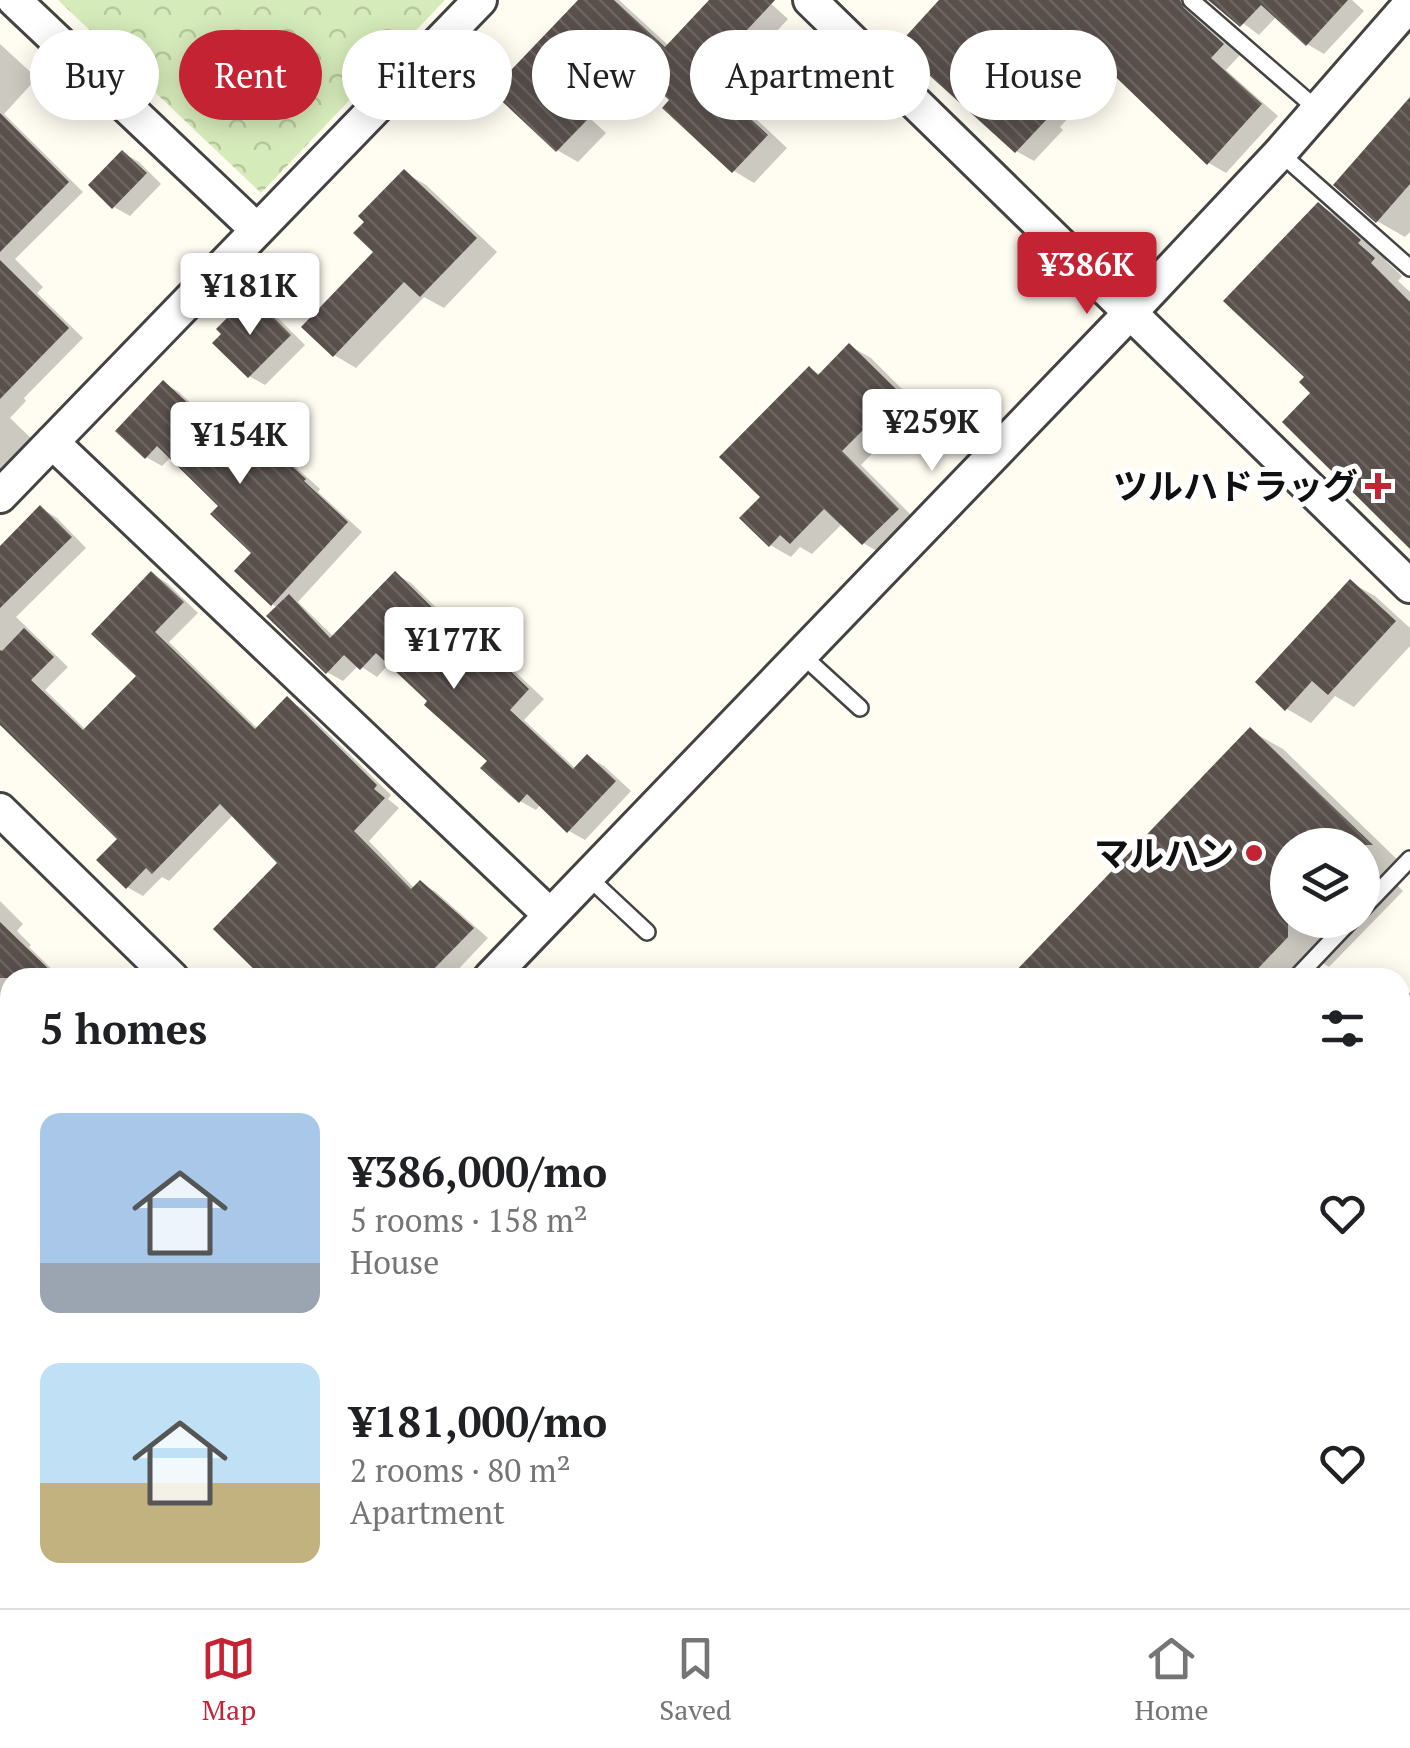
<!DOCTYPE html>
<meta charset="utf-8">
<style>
body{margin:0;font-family:"PT Serif","Noto Sans JP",serif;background:#f6f6f6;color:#202124;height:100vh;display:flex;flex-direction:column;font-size:38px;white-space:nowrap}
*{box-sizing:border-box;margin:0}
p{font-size:32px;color:#757577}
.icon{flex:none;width:55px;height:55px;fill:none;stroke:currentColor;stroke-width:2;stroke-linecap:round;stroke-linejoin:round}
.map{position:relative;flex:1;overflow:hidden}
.sheet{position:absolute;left:0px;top:968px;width:1410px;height:642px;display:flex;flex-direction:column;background:#fff;border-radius:30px 30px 0 0;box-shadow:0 5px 25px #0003}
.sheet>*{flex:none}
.hud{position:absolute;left:30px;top:30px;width:1350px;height:90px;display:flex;gap:20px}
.controls{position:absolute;left:1270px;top:828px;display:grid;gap:20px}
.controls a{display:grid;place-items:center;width:110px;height:110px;border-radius:50%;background:#fff;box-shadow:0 5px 25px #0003;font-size:50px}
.price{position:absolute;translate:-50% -85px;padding:0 22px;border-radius:10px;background:#fff;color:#222;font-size:32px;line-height:65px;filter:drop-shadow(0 2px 5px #0008)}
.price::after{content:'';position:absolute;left:50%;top:60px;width:30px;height:22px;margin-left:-15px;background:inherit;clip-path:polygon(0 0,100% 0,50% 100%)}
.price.current{background:#c42334;color:#fff}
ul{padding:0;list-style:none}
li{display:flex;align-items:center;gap:30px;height:250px;padding:0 40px}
li span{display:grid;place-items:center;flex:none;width:280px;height:200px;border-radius:20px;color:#555}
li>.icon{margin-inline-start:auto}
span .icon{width:120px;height:120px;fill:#fffc;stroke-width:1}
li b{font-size:42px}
h2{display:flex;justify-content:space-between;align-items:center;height:120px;padding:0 40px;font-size:42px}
.pill{padding:0 35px;border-radius:45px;background:#fff;box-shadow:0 5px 25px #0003;font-size:35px;line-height:90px}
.pill.current{background:#c42334;color:#fff}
.dock{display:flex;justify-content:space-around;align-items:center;height:140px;border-top:2px solid #e0e0e0;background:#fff;font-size:28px;color:#757577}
.dock a{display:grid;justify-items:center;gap:5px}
.dock .current{color:#c42334}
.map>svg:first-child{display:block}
.park{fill:url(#park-crowns)}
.shadow{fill:#0003;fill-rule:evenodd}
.building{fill:url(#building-back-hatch)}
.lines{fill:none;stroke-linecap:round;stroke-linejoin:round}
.lane-casing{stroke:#434343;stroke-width:20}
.street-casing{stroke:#434343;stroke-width:38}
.highway-casing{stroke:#212121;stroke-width:60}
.lane{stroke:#fff;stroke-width:15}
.street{stroke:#fff;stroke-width:32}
.highway{stroke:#f79858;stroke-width:55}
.poi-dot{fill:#c42334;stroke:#fff;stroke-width:4}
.labels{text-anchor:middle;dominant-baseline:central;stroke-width:10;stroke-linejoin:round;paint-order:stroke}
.poi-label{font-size:35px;font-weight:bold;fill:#101010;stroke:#fff;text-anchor:end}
</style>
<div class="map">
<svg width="1410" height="1608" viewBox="0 0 1410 1608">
<defs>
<pattern id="park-crowns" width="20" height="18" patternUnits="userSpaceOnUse" patternTransform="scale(2.5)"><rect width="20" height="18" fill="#d6ebba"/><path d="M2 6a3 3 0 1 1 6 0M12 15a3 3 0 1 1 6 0" fill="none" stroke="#b7c89f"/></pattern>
<pattern id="building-back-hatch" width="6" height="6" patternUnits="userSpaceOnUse" patternTransform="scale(2.5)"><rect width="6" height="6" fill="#59504c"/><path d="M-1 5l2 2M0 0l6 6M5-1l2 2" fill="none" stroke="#6c6561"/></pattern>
</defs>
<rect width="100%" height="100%" fill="#fffcf2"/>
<!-- park -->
<path class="park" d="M 58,0 L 445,0 L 261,193 Z"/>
<!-- shadow -->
<path class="shadow" d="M 581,0 L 619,0 L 669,46 L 713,0 L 767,0 L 788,19 L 724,89 L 787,148 L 754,183 L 734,171 L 673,100 L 626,56 L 579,108 L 606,133 L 578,162 L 557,150 L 494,91 Z
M 943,0 L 1211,0 L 1201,1 L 1196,10 L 1200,20 L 1240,55 L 1226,70 L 1278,116 L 1226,173 L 1209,163 L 1174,133 L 1113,70 L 1060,127 L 1063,130 L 1034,161 L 1016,151 Z
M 1212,0 L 1352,0 L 1364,11 L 1324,54 L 1307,44 L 1277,16 L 1259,35 Z
M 0,44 L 37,78 L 4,114 L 83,192 L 15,259 L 43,287 L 37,293 L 83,338 L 24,398 L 26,401 L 10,418 L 36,443 L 0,479 Z
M 1410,101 L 1410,232 L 1405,237 L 1377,221 Z
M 123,153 L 139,162 L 161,184 L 130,216 L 114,207 Z
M 404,172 L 426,185 L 497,252 L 444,308 L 424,297 L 356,368 L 334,355 Z
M 1319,205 L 1348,222 L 1389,258 L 1386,261 L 1402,276 L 1398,281 L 1410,292 L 1410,546 L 1313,393 L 1307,377 Z
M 256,302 L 272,312 L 305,345 L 265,385 L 249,376 L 244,315 Z
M 850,346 L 871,358 L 919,406 L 861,465 L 918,522 L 884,555 L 863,543 L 843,523 L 812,554 L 800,547 L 791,557 L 770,545 L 763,497 L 810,369 L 821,375 Z
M 163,383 L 179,392 L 211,422 L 225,408 L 241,417 L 320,489 L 318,492 L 362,532 L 298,602 L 334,637 L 395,574 L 411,583 L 451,622 L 454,619 L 469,628 L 544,699 L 524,720 L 576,769 L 588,757 L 604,766 L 631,791 L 585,840 L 569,831 L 541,804 L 536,810 L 520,801 L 490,761 L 390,663 L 377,677 L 359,665 L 343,681 L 327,672 L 278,608 L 272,604 L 254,553 L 222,505 L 171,457 L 162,466 L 146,457 Z
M 41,508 L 57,518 L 86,548 L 16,617 L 68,667 L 45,690 L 86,730 L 139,676 L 152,574 L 167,583 L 198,613 L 169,642 L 258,729 L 287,700 L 303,709 L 391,795 L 388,799 L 399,808 L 369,841 L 414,888 L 420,883 L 436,892 L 488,938 L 450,978 L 267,978 L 281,863 L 234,814 L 169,881 L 162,877 L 143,896 L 127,887 L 120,839 L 0,722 L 0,549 Z
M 1350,582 L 1375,596 L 1410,628 L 1410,646 L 1354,707 L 1335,696 L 1311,723 L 1287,709 Z
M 1251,731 L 1283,749 L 1405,867 L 1392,880 L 1403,891 L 1329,967 L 1316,959 L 1298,978 L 1012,978 ZM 1288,845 L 1362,845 L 1362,920 L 1288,920 Z
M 0,901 L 23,924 L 17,931 L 31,945 L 29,947 L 61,978 L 10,978 L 10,1013 L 8,1010 L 0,1018 Z
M 0,1419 L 10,1430 L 10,1451 L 0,1460 Z
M 1410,1429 L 1410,1608 L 1272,1608 L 1280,1600 L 1400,1600 L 1400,1440 Z
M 10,1553 L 10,1600 L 72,1600 L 66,1608 L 0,1608 L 0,1566 Z"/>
<!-- building -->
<path class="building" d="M 578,0 L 614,0 L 665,47 L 709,0 L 775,0 L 704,76 L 768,135 L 732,173 L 662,108 L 669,100 L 608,43 L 560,94 L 587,120 L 556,152 L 491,91 Z
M 939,0 L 1180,0 L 1184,8 L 1224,44 L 1211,58 L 1262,104 L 1207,165 L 1097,59 L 1044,116 L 1047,119 L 1015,153 L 897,46 Z
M 1208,0 L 1348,0 L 1306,46 L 1261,5 L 1240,27 Z
M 1410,97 L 1410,184 L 1376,223 L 1333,185 Z
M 0,113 L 69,182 L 0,252 Z
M 122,150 L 147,173 L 112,209 L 88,185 Z
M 404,169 L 477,238 L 420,297 L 404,282 L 333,357 L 301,327 L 373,252 L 353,233 L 364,222 L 358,216 Z
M 1318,202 L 1361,240 L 1358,243 L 1375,258 L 1371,263 L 1410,302 L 1410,549 L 1282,422 L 1310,393 L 1299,382 L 1304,377 L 1223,301 Z
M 0,260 L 69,328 L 0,399 Z
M 255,299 L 291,335 L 248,378 L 212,343 L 221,334 L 216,329 L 237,308 L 242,313 Z
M 849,343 L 900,393 L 842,451 L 899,509 L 862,545 L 824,509 L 790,544 L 780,535 L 769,547 L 739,518 L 760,497 L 719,457 L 809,366 L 818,375 Z
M 163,380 L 208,422 L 225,405 L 306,479 L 304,481 L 348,522 L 271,606 L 234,571 L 251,553 L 210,514 L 218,506 L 157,446 L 145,459 L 115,431 Z
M 40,505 L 72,537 L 0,608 L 0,546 Z
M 151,571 L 184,602 L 155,632 L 255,729 L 287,696 L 377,785 L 374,789 L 385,798 L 354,831 L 411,889 L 420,880 L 474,928 L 425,978 L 263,978 L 213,929 L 277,863 L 220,804 L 152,874 L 146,868 L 126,889 L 96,860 L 117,839 L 0,725 L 0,650 L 2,651 L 24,628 L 54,657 L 31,680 L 83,730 L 136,676 L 91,634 Z
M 395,571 L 447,622 L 453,616 L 529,689 L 510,710 L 573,769 L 587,754 L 616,781 L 567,833 L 527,794 L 519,803 L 480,768 L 487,761 L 424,705 L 427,701 L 376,653 L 360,670 L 344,655 L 326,674 L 266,616 L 289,594 L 330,638 Z
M 1350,579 L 1396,621 L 1328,695 L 1312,681 L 1285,711 L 1255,682 Z
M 1250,727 L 1373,845 L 1288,845 L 1288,937 L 1249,978 L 1009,978 Z
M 0,922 L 58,978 L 0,978 Z"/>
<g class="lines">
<!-- lane casing -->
<g class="lane-casing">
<path id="lane" d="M 1191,0 L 1318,110
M 1280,153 L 1410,268
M 801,654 L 860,708
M 587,876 L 647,932
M 1362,909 L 1410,859
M 1296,978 L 1351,920
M 1400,1195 L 1410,1185
M 1400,1400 L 1410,1390
M 641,1600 L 649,1608
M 428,1608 L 436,1600
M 545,1608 L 552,1600
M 657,1608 L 664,1600
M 995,1608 L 1003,1600
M 1202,1608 L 1209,1600"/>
</g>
<!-- street casing -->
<g class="street-casing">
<path id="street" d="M 14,0 L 257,230
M 810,0 L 1410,586
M 52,442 L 550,915
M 0,496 L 480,0
M 0,810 L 172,978
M 490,978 L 1129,314 L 1280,153 L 1410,4
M 0,1329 L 10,1339
M 0,1501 L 10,1488
M 276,1600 L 284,1608"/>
</g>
<!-- highway casing -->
<g class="highway-casing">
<path id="highway" d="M 1400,1033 L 1410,1023
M 850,1608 L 857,1600"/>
</g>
<!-- lane -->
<use href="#lane" class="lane"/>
<!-- street -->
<use href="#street" class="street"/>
<!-- highway -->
<use href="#highway" class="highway"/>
</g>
<!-- markers -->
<g class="poi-dot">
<path d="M1373 471h10v10h10v10h-10v10h-10v-10h-10v-10h10z"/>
<circle cx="1254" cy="853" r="10"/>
</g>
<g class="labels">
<!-- poi labels -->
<g class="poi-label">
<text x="1358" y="486">ツルハドラッグ</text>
<text x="1234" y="853">マルハン</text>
</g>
</g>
</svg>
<div class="controls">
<a><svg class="icon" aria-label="layers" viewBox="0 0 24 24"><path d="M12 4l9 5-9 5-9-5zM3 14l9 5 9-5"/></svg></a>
</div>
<b class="price current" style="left:1087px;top:317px">¥386K</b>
<b class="price" style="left:250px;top:338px">¥181K</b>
<b class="price" style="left:932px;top:474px">¥259K</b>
<b class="price" style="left:240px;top:487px">¥154K</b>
<b class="price" style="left:454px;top:692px">¥177K</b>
<div class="hud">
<a class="pill">Buy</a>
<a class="pill current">Rent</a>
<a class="pill">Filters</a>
<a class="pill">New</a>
<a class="pill">Apartment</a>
<a class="pill">House</a>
</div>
<section class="sheet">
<h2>5 homes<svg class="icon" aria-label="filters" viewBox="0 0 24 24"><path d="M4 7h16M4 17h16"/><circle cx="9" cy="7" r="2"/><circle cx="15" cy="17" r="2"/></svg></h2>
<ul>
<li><span style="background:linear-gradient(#a9c7e8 75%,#9aa5b1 0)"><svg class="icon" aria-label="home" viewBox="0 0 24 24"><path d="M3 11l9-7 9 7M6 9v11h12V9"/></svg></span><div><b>¥386,000/mo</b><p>5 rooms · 158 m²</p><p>House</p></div><svg class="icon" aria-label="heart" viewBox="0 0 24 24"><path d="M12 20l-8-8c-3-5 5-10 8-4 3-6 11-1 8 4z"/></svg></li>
<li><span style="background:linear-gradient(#bfe0f5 60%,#c2b280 0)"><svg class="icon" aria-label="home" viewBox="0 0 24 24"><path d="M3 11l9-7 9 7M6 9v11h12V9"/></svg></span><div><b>¥181,000/mo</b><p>2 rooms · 80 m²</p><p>Apartment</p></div><svg class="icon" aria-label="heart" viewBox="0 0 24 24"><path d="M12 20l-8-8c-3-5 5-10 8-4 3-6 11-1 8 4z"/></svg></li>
</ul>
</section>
</div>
<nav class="dock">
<a class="current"><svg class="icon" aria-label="map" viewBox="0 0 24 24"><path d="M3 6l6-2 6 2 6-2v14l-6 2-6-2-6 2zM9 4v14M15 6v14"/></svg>Map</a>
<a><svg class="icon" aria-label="saved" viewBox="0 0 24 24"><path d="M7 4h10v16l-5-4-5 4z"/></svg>Saved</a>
<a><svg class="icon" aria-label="home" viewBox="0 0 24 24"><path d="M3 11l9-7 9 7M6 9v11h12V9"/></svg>Home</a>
</nav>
